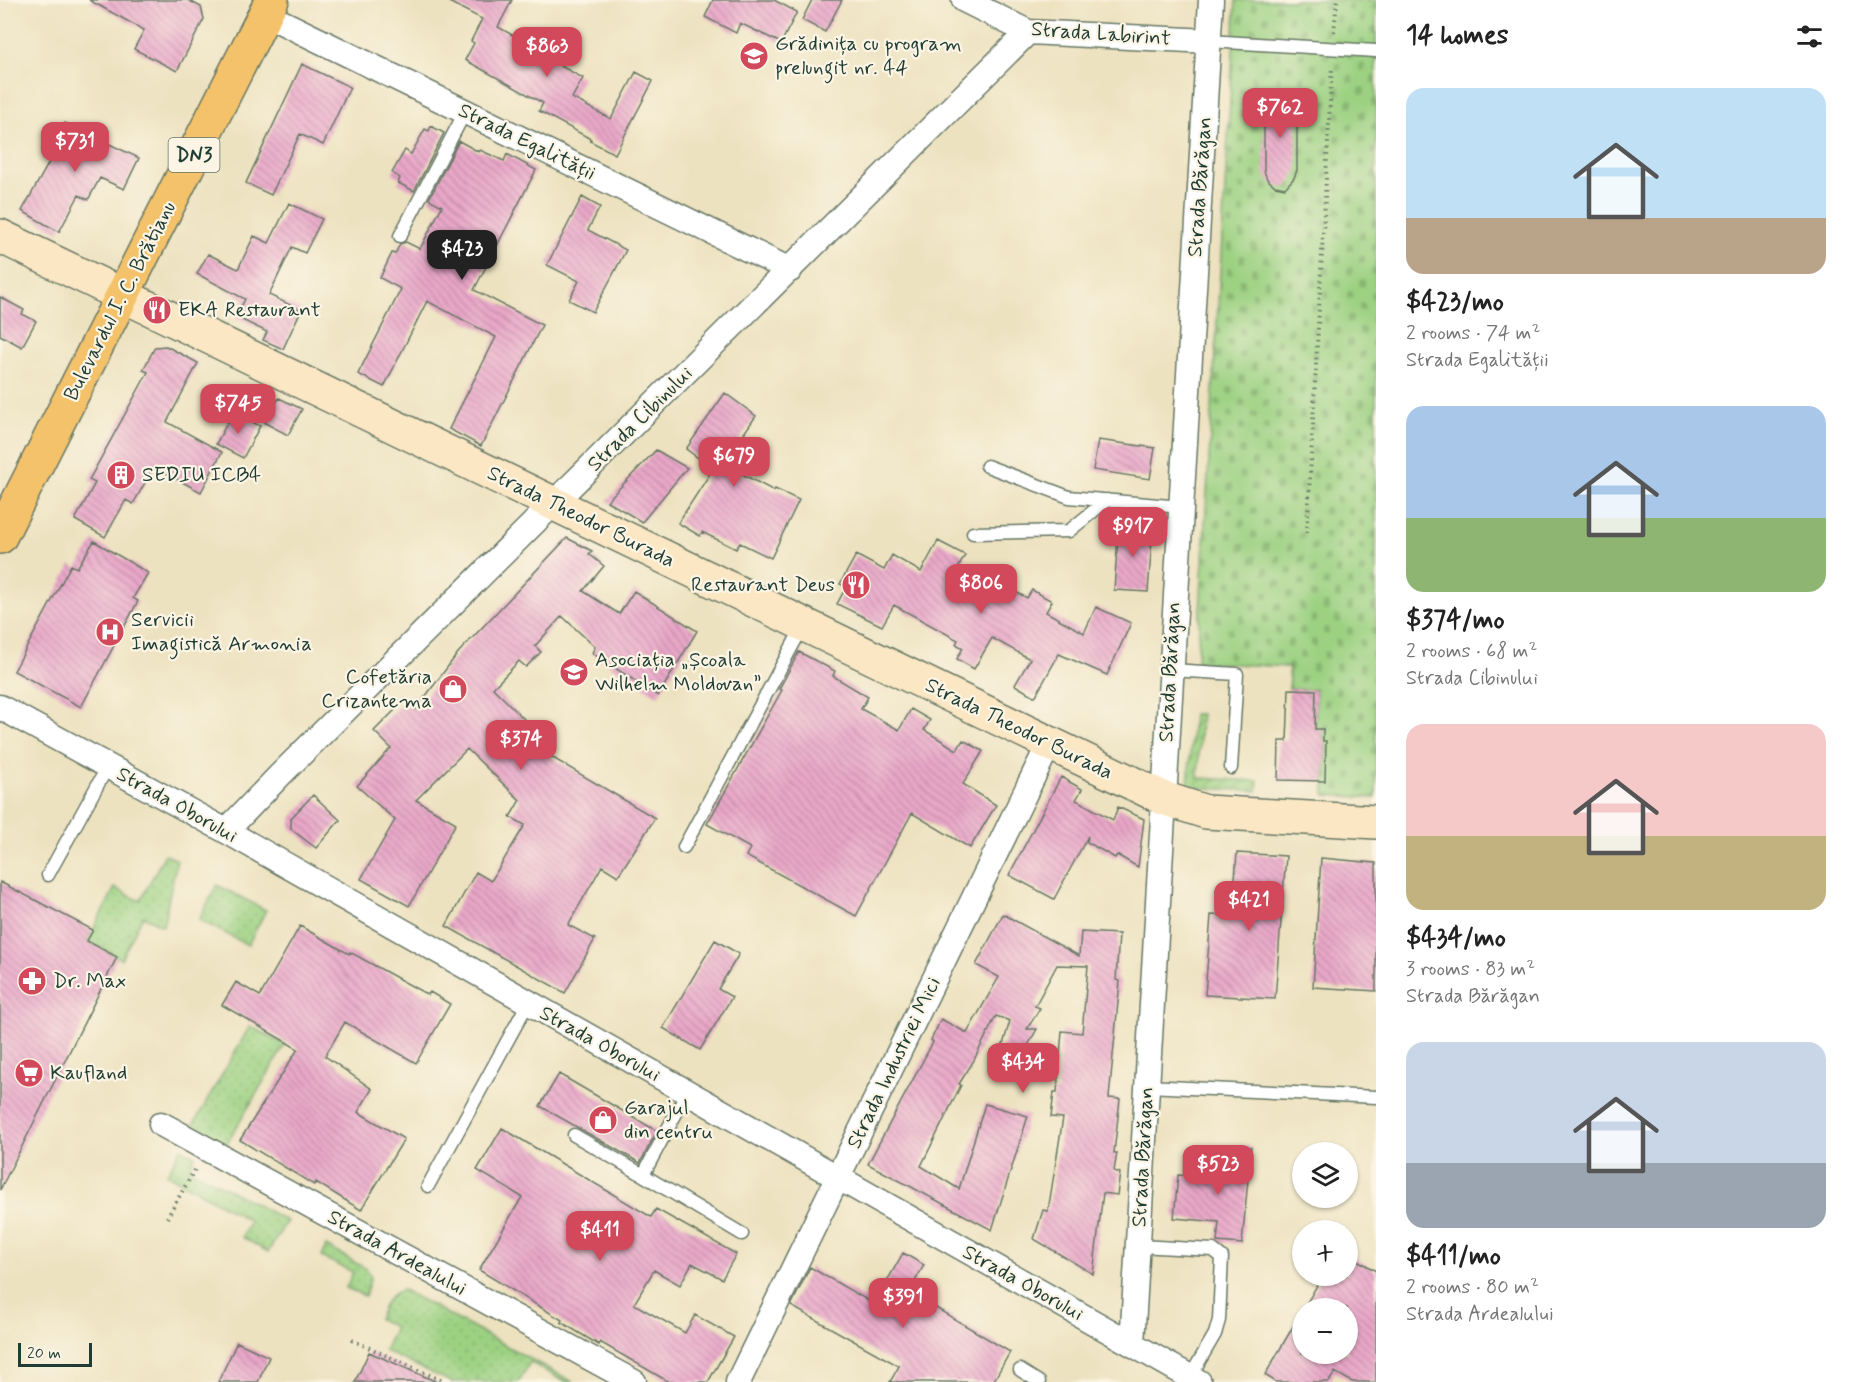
<!DOCTYPE html>
<meta charset="utf-8">
<style>
body{margin:0;font-family:Mynerve,sans-serif;background:#f6f6f6;color:#222;height:100vh;display:flex;flex-direction:column;font-size:22px;white-space:nowrap}
*{box-sizing:border-box;margin:0}
p{font-size:20px;color:#767676}
.icon{flex:none;width:33px;height:33px;fill:none;stroke:currentColor;stroke-width:2;stroke-linecap:round;stroke-linejoin:round}
.map{position:relative;flex:1;overflow:hidden}
.details{display:flex;flex-direction:column;background:#fff;width:480px}
.details>*{flex:none}
.tools{position:absolute;left:1292px;top:1142px;display:grid;gap:12px}
.tools a{display:grid;place-items:center;width:66px;height:66px;border-radius:50%;background:#fff;box-shadow:0 2px 4px #0004;font-size:30px}
.scale{position:absolute;left:18px;bottom:15px;width:74px;box-sizing:border-box;padding-left:6px;border:3px solid #1f3d34;border-top:0;font-size:16px;line-height:21px;white-space:nowrap;color:#1f3d34;-webkit-text-stroke:4px #fcf5e5;paint-order:stroke}
.price{position:absolute;translate:-50% -51px;padding:0 14px;border-radius:12px;background:#d1495b;color:#fff;font-size:20px;line-height:39px;filter:drop-shadow(0 2px 3px #0008)}
.price::after{content:'';position:absolute;left:50%;top:36px;width:18px;height:14px;margin-left:-9px;background:inherit;clip-path:polygon(0 0,100% 0,50% 100%)}
.price.active{background:#222;color:#fff}
ul{padding:0;list-style:none}
li{display:grid;align-content:center;gap:12px;height:318px;padding:0 30px}
li span{display:grid;place-items:center;height:186px;border-radius:18px;color:#555}
li>.icon{margin-inline-start:auto}
span .icon{width:108px;height:108px;fill:#fffc;stroke-width:1}
li b{font-size:26px}
h2{display:flex;justify-content:space-between;align-items:center;height:72px;padding:0 30px;font-size:26px}
main{display:flex;flex:1;min-height:0}
.map>svg:first-child{display:block}
.grass{fill:url(#grass-dots);stroke:#5e875b;stroke-width:1.5}
.cemetery{fill:url(#cemetery-stones);stroke:#5e875b;stroke-width:1.5}
.garden{fill:url(#garden-furrows);stroke:#5e875b;stroke-width:1.5}
.building{fill:url(#building-back-hatch)}
.lines{fill:none;stroke-linecap:round;stroke-linejoin:round}
.lane-casing{stroke:#677765;stroke-width:15}
.street-casing{stroke:#677765;stroke-width:27}
.secondary-casing{stroke:#677765;stroke-width:36}
.primary-casing{stroke:#677765;stroke-width:36}
.path{stroke:#677765;stroke-width:4;stroke-dasharray:1.5 4.5;stroke-linecap:butt}
.lane{stroke:#fff;stroke-width:12}
.street{stroke:#fff;stroke-width:24}
.secondary{stroke:#fbe7c3;stroke-width:33}
.primary{stroke:#f4c26a;stroke-width:33}
.labels{text-anchor:middle;dominant-baseline:central;stroke-width:4.5;stroke-linejoin:round;paint-order:stroke}
.shield{fill:#fcf5e5;stroke:#617469;stroke-width:1.5}
.shield-label{font-size:20px;font-weight:bold;fill:#1f3d34}
.street-label{font-size:21px;fill:#1f3d34;stroke:#fcf5e5}
.poi-label{font-size:21px;fill:#1f3d34;stroke:#fcf5e5;text-anchor:start}
</style>
<main>
<div class="map">
<svg width="1376" height="1382" viewBox="0 0 1376 1382">
<defs>
<pattern id="grass-dots" width="8" height="8" patternUnits="userSpaceOnUse" patternTransform="scale(1.5)"><rect width="8" height="8" fill="#9cd182"/><path d="M2 2h.1M6 6h.1" fill="none" stroke="#86b471" stroke-width="1.8" stroke-linecap="round"/></pattern>
<pattern id="cemetery-stones" width="16" height="16" patternUnits="userSpaceOnUse" patternTransform="scale(1.5)"><rect width="16" height="16" fill="#9cd182"/><path d="M2 7V4a2 2 0 0 1 4 0v3zM10 15v-3a2 2 0 0 1 4 0v3z" fill="#86b471"/></pattern>
<pattern id="garden-furrows" width="10" height="10" patternUnits="userSpaceOnUse" patternTransform="scale(1.5)"><rect width="10" height="10" fill="#9cd182"/><path d="M-1 1l2-2M0 10L10 0M9 11l2-2" fill="none" stroke="#86b471"/></pattern>
<pattern id="building-back-hatch" width="6" height="6" patternUnits="userSpaceOnUse" patternTransform="scale(1.5)"><rect width="6" height="6" fill="#eaa7c9"/><path d="M-1 5l2 2M0 0l6 6M5-1l2 2" fill="none" stroke="#bd89a4"/></pattern>
</defs>
<rect width="100%" height="100%" fill="#fcf5e5"/>
<filter id="ink" filterUnits="userSpaceOnUse"><feTurbulence type="fractalNoise" baseFrequency=".0167" numOctaves="2"/><feDisplacementMap in="SourceGraphic" scale="12" xChannelSelector="R" yChannelSelector="G"/><feConvolveMatrix kernelMatrix="1 2 1 2 8 2 1 2 1" color-interpolation-filters="sRGB"/></filter>
<filter id="wash" filterUnits="userSpaceOnUse"><feTurbulence type="fractalNoise" baseFrequency=".008" numOctaves="4" result="noise"/><feDisplacementMap in="SourceGraphic" scale="24" xChannelSelector="R" yChannelSelector="G"/><feGaussianBlur stdDeviation="1.35" result="paint"/><feColorMatrix in="noise" values="0 0 0 0 0 0 0 0 0 0 0 0 0 0 0 0 0 1.4 0 .05"/><feComposite in="paint" operator="in"/></filter>
<g filter="url(#wash)">
<rect width="100%" height="100%" fill="#ede2c0"/>
<!-- grass -->
<path class="grass" d="M 165,854 L 177,860 L 163,926 L 143,916 L 121,959 L 87,941 L 115,888 L 140,901 Z
M 217,885 L 266,910 L 248,945 L 199,920 Z
M 250,1026 L 285,1045 L 225,1147 L 192,1127 Z
M 181,1148 L 195,1156 L 189,1168 L 287,1221 L 268,1252 L 242,1237 L 250,1221 L 167,1174 Z
M 326,1246 L 365,1268 L 371,1276 L 365,1296 L 346,1288 L 353,1272 L 321,1257 Z
M 403,1290 L 573,1382 L 565,1382 L 530,1362 L 519,1382 L 451,1382 L 384,1351 L 395,1327 L 378,1319 C 384,1306 388,1293 403,1290 Z"/>
<!-- cemetery -->
<path class="cemetery" d="M 1236,0 L 1376,0 L 1376,798 L 1325,795 L 1326,742 L 1323,741 L 1323,729 L 1315,729 L 1316,690 L 1289,689 L 1289,667 L 1197,662 Z"/>
<!-- garden -->
<path class="garden" d="M 1193,714 L 1201,714 L 1198,778 L 1258,781 L 1257,791 L 1188,787 Z"/>
<g id="blocks">
<!-- building -->
<path class="building" d="M 89,0 L 188,0 L 201,7 L 204,19 L 177,71 L 134,49 L 144,30 Z
M 445,0 L 512,0 L 498,27 L 548,55 L 546,58 L 583,78 L 572,98 L 611,119 L 636,72 L 653,81 L 615,154 L 590,141 L 591,139 L 539,111 L 543,103 L 465,60 L 474,43 L 471,41 L 482,19 Z
M 713,0 L 774,0 L 797,12 L 781,43 L 740,23 L 736,33 L 705,17 Z
M 812,0 L 842,0 L 825,32 L 802,20 Z
M 302,64 L 350,87 L 323,145 L 300,134 L 271,195 L 246,183 Z
M 1264,96 L 1297,96 L 1297,170 L 1294,178 L 1285,188 L 1275,186 L 1267,179 L 1264,171 Z
M 65,123 L 139,158 L 124,189 L 100,178 L 88,200 L 79,195 L 59,232 L 22,211 L 53,155 L 42,150 L 54,124 L 63,128 Z
M 431,126 L 444,133 L 414,191 L 398,183 L 400,178 L 392,173 L 405,150 L 411,154 L 425,129 L 429,131 Z
M 459,141 L 479,152 L 480,150 L 504,161 L 507,154 L 536,170 L 474,290 L 542,325 L 481,446 L 449,429 L 496,337 L 427,301 L 384,387 L 358,374 L 401,289 L 380,278 L 392,253 L 395,254 L 400,244 L 406,242 L 420,249 L 442,206 L 429,199 Z
M 582,197 L 600,207 L 588,230 L 626,250 L 593,312 L 569,300 L 579,281 L 547,265 Z
M 289,203 L 322,219 L 305,253 L 292,247 L 269,295 L 301,310 L 283,349 L 263,340 L 267,332 L 236,317 L 245,299 L 197,274 L 208,254 L 238,269 L 254,236 L 269,243 Z
M 0,297 L 24,310 L 22,314 L 36,321 L 22,347 L 0,335 Z
M 166,346 L 198,363 L 167,422 L 222,452 L 201,492 L 154,467 L 133,504 L 126,500 L 105,537 L 75,520 L 95,483 L 89,480 L 148,372 L 143,370 L 155,347 Z
M 725,393 L 756,416 L 724,462 L 739,470 L 738,472 L 774,491 L 775,489 L 799,500 L 771,558 L 740,543 L 736,549 L 702,532 L 700,536 L 678,523 L 713,469 L 686,449 Z
M 279,398 L 302,409 L 288,435 L 265,423 Z
M 233,412 L 260,426 L 243,458 L 216,444 Z
M 1098,440 L 1155,448 L 1150,479 L 1093,470 Z
M 656,450 L 687,468 L 642,522 L 607,501 Z
M 1119,523 L 1153,525 L 1148,592 L 1114,590 Z
M 567,538 L 592,551 L 589,554 L 604,566 L 583,591 L 619,614 L 634,591 L 697,631 L 658,696 L 592,653 L 595,647 L 562,616 L 535,646 L 541,652 L 526,667 L 519,661 L 493,688 L 528,723 L 526,726 L 546,744 L 541,751 L 655,818 L 618,876 L 602,866 L 568,925 L 595,939 L 565,993 L 446,926 L 476,872 L 491,881 L 525,825 L 510,817 L 520,800 L 467,749 L 416,800 L 456,823 L 409,906 L 361,879 L 395,820 L 357,786 L 391,748 L 374,731 L 406,699 L 416,709 L 458,653 Z
M 94,541 L 148,573 L 133,598 L 138,601 L 81,707 L 14,671 L 71,565 L 77,568 Z
M 938,541 L 965,555 L 955,574 L 991,596 L 999,583 L 1027,598 L 1032,590 L 1052,601 L 1046,612 L 1084,633 L 1096,607 L 1131,623 L 1107,675 L 1059,654 L 1035,697 L 1015,685 L 1030,659 L 992,638 L 974,669 L 957,659 L 963,648 L 956,644 L 958,640 L 894,605 L 882,626 L 837,604 L 846,587 L 840,584 L 856,555 L 884,570 L 892,555 L 921,572 Z
M 799,652 L 835,671 L 833,676 L 868,697 L 861,709 L 899,730 L 911,709 L 930,720 L 924,730 L 957,750 L 963,740 L 983,751 L 963,784 L 996,805 L 970,848 L 912,813 L 856,916 L 746,856 L 750,848 L 707,824 L 782,690 L 779,689 Z
M 1289,689 L 1316,690 L 1315,729 L 1323,729 L 1323,741 L 1326,741 L 1325,781 L 1278,780 L 1279,741 L 1287,741 Z
M 1061,777 L 1082,789 L 1076,800 L 1113,820 L 1118,807 L 1144,819 L 1138,867 L 1117,855 L 1115,858 L 1087,842 L 1088,836 L 1054,899 L 1009,875 Z
M 313,795 L 340,820 L 316,848 L 291,829 L 291,818 Z
M 1237,853 L 1286,856 L 1275,999 L 1205,995 L 1211,915 L 1232,916 Z
M 1321,858 L 1376,863 L 1376,991 L 1313,987 Z
M 0,882 L 93,930 L 87,941 L 117,957 L 0,1190 Z
M 1003,914 L 1079,956 L 1081,932 L 1119,934 L 1116,980 L 1120,981 L 1109,1098 L 1120,1099 L 1114,1153 L 1117,1153 L 1114,1171 L 1120,1173 L 1117,1195 L 1103,1193 L 1093,1274 L 1034,1239 L 1043,1210 L 1048,1211 L 1063,1118 L 1051,1117 L 1054,1092 L 1057,1092 L 1062,1031 L 1082,1033 L 1088,966 L 1057,965 L 1035,1006 L 1040,1008 L 1027,1029 L 1037,1029 L 1021,1058 L 1013,1053 L 1003,1071 L 996,1068 L 1010,1021 L 996,1016 L 973,1062 L 959,1084 L 961,1085 L 921,1166 L 959,1189 L 985,1104 L 1028,1116 L 992,1230 L 868,1164 L 933,1042 L 931,1040 L 941,1019 L 967,1033 L 999,977 L 976,965 Z
M 300,926 L 349,954 L 350,952 L 428,995 L 430,992 L 450,1004 L 416,1063 L 345,1022 L 325,1056 L 372,1089 L 358,1112 L 404,1139 L 361,1210 L 316,1182 L 314,1185 L 240,1140 L 298,1049 L 222,1005 L 236,982 L 260,996 Z
M 715,940 L 739,954 L 718,989 L 732,997 L 700,1050 L 663,1028 Z
M 559,1074 L 657,1131 L 640,1163 L 540,1106 Z
M 502,1128 L 651,1217 L 656,1209 L 736,1254 L 722,1279 L 692,1263 L 680,1285 L 654,1270 L 634,1304 L 685,1333 L 695,1315 L 734,1337 L 708,1382 L 669,1382 L 600,1342 L 599,1345 L 561,1322 L 562,1320 L 479,1270 L 522,1197 L 477,1170 Z
M 1226,1145 L 1251,1147 L 1242,1244 L 1217,1242 L 1219,1222 L 1174,1218 L 1178,1175 L 1223,1178 Z
M 903,1253 L 924,1265 L 909,1292 L 1010,1352 L 993,1382 L 890,1382 L 899,1366 L 791,1306 L 810,1267 L 874,1304 Z
M 1347,1254 L 1376,1271 L 1376,1382 L 1352,1382 L 1335,1372 L 1329,1382 L 1276,1382 L 1265,1375 L 1302,1311 L 1302,1353 L 1347,1353 L 1347,1308 L 1304,1308 L 1323,1275 L 1347,1275 Z
M 237,1342 L 269,1357 L 258,1382 L 218,1382 Z
M 369,1352 L 437,1382 L 355,1382 Z"/>
</g>
</g>
<g filter="url(#ink)">
<use href="#blocks" fill-opacity="0" stroke="#677765" stroke-width="1.5"/>
<g class="lines">
<!-- lane casing -->
<g class="lane-casing">
<path id="lane" d="M 1209,41 L 1376,51
M 400,236 L 465,112
M 987,466 L 1069,497 L 1181,507
M 973,533 L 1069,531 L 1107,500
M 1171,670 L 1237,674 L 1231,768
M 684,847 L 803,626
M 48,875 L 108,766
M 1147,1086 L 1376,1097
M 687,1093 L 643,1175 L 742,1234
M 574,1135 L 643,1175
M 428,1186 L 528,1003
M 1139,1246 L 1213,1250 L 1222,1257 L 1219,1320 L 1215,1334 L 1190,1377
M 1020,1370 L 1039,1382"/>
</g>
<!-- street casing -->
<g class="street-casing">
<path id="street" d="M 964,0 L 1028,32 L 1209,41
M 265,14 L 790,270
M 0,707 L 226,831 L 1199,1382
M 226,831 L 280,775 L 1028,32
M 161,1124 L 634,1382
M 1132,1344 L 1211,0
M 738,1382 L 1049,744"/>
</g>
<!-- secondary casing -->
<g class="secondary-casing">
<path id="secondary" d="M 0,236 L 1163,798 L 1206,812 L 1376,822"/>
</g>
<!-- primary casing -->
<g class="primary-casing">
<path id="primary" d="M 0,537 L 272,0"/>
</g>
<!-- path -->
<path class="path" d="M 1334,32 L 1337,0
M 1307,533 L 1332,66
M 167,1218 L 195,1169
M 352,1340 L 445,1382"/>
<!-- lane -->
<use href="#lane" class="lane"/>
<!-- street -->
<use href="#street" class="street"/>
<!-- secondary -->
<use href="#secondary" class="secondary"/>
<!-- primary -->
<use href="#primary" class="primary"/>
</g>
</g>
<!-- icons -->
<defs>
<g id="school-disc" transform="scale(1.5)"><circle r="9.5" fill="#d1495b" stroke="#fcf5e5"/><path d="M0-5L7-2L0 1L-7-2ZM-4 1L0 2.5L4 1V4Q0 6-4 4Z" fill="#fff"/></g>
<g id="restaurant-disc" transform="scale(1.5)"><circle r="9.5" fill="#d1495b" stroke="#fcf5e5"/><path d="M-5-6h1v4h1v-4h1v4h1v-4h1v5L-1.5 .5V6h-2V.5L-5-1ZM5-6V6H3V1.5H1.5Q1.5-4 5-6Z" fill="#fff"/></g>
<g id="building-disc" transform="scale(1.5)"><circle r="9.5" fill="#d1495b" stroke="#fcf5e5"/><path d="M-4-6H4V6H1V3H-1V6H-4ZM-2.5-4.3h1.7v1.8h-1.7ZM.8-4.3h1.7v1.8H.8ZM-2.5-1h1.7V.8h-1.7ZM.8-1h1.7V.8H.8Z" fill="#fff"/></g>
<g id="hospital-disc" transform="scale(1.5)"><circle r="9.5" fill="#d1495b" stroke="#fcf5e5"/><path d="M-5-5h3v3.5h4V-5h3V5h-3V1.5h-4V5h-3Z" fill="#fff"/></g>
<g id="shop-disc" transform="scale(1.5)"><circle r="9.5" fill="#d1495b" stroke="#fcf5e5"/><path d="M-5-2.5h2.3a2.7 3.5 0 0 1 5.4 0H5L5.5 6h-11ZM-1.5-2.5h3a1.5 2.3 0 0 0-3 0Z" fill="#fff"/></g>
<g id="pharmacy-disc" transform="scale(1.5)"><circle r="9.5" fill="#d1495b" stroke="#fcf5e5"/><path d="M-2-6h4v4h4v4h-4v4h-4v-4h-4v-4h4Z" fill="#fff"/></g>
<g id="supermarket-disc" transform="scale(1.5)"><circle r="9.5" fill="#d1495b" stroke="#fcf5e5"/><path d="M-6-5.5h2.5l.6 2H6L4.5 2H-2.5L-4.4-4H-6ZM-1.5 3.2a1.3 1.3 0 1 0 .1 0ZM3 3.2a1.3 1.3 0 1 0 .1 0Z" fill="#fff"/></g>
</defs>
<g fill-rule="evenodd">
<use href="#school-disc" x="754" y="56"/>
<use href="#restaurant-disc" x="157" y="310"/>
<use href="#building-disc" x="121" y="475"/>
<use href="#restaurant-disc" x="856" y="585"/>
<use href="#hospital-disc" x="110" y="632"/>
<use href="#school-disc" x="574" y="672"/>
<use href="#shop-disc" x="453" y="689"/>
<use href="#pharmacy-disc" x="32" y="981"/>
<use href="#supermarket-disc" x="29" y="1073"/>
<use href="#shop-disc" x="603" y="1120"/>
</g>
<g class="labels">
<!-- shield labels -->
<rect class="shield" x="168.5" y="138" width="51" height="34" rx="4.5"/>
<g class="shield-label">
<text x="194" y="155">DN3</text>
</g>
<!-- street labels -->
<g class="street-label">
<text transform="translate(1101 34) rotate(4)">Strada Labirint</text>
<text transform="translate(527 142) rotate(26)">Strada Egalității</text>
<text transform="translate(1200 187) rotate(-86)">Strada Bărăgan</text>
<text transform="translate(120 301) rotate(-63)">Bulevardul I. C. Brătianu</text>
<text transform="translate(640 419) rotate(-45)">Strada Cibinului</text>
<text transform="translate(581 517) rotate(26)">Strada Theodor Burada</text>
<text transform="translate(1170 672) rotate(-87)">Strada Bărăgan</text>
<text transform="translate(1019 729) rotate(26)">Strada Theodor Burada</text>
<text transform="translate(177 805) rotate(29)">Strada Oborului</text>
<text transform="translate(600 1044) rotate(29)">Strada Oborului</text>
<text transform="translate(894 1063) rotate(-64)">Strada Industriei Mici</text>
<text transform="translate(1143 1157) rotate(-87)">Strada Bărăgan</text>
<text transform="translate(397 1253) rotate(29)">Strada Ardealului</text>
<text transform="translate(1023 1283) rotate(29)">Strada Oborului</text>
</g>
<!-- poi labels -->
<g class="poi-label">
<text x="775" y="44">Grădinița cu program<tspan x="775" dy="24">prelungit nr. 44</tspan></text>
<text x="178" y="310">EKA Restaurant</text>
<text x="142" y="475">SEDIU ICB4</text>
<text x="835" y="585" text-anchor="end">Restaurant Deus</text>
<text x="131" y="620">Servicii<tspan x="131" dy="24">Imagistică Armonia</tspan></text>
<text x="595" y="660">Asociația „Școala<tspan x="595" dy="24">Wilhelm Moldovan”</tspan></text>
<text x="432" y="677" text-anchor="end">Cofetăria<tspan x="432" dy="24">Crizantema</tspan></text>
<text x="53" y="981">Dr. Max</text>
<text x="50" y="1073">Kaufland</text>
<text x="624" y="1108">Garajul<tspan x="624" dy="24">din centru</tspan></text>
</g>
</g>
</svg>
<div class="tools">
<a><svg class="icon" aria-label="layers" viewBox="0 0 24 24"><path d="M12 4l9 5-9 5-9-5zM3 14l9 5 9-5"/></svg></a>
<a>+</a>
<a>−</a>
</div>
<div class="scale">20 m</div>
<b class="price" style="left:547px;top:78px">$863</b>
<b class="price" style="left:1280px;top:139px">$762</b>
<b class="price" style="left:75px;top:173px">$731</b>
<b class="price active" style="left:462px;top:281px">$423</b>
<b class="price" style="left:238px;top:435px">$745</b>
<b class="price" style="left:734px;top:488px">$679</b>
<b class="price" style="left:1133px;top:558px">$917</b>
<b class="price" style="left:981px;top:615px">$806</b>
<b class="price" style="left:521px;top:771px">$374</b>
<b class="price" style="left:1249px;top:932px">$421</b>
<b class="price" style="left:1023px;top:1094px">$434</b>
<b class="price" style="left:1218px;top:1196px">$523</b>
<b class="price" style="left:600px;top:1262px">$411</b>
<b class="price" style="left:903px;top:1329px">$391</b>
</div>
<section class="details">
<h2>14 homes<svg class="icon" aria-label="filters" viewBox="0 0 24 24"><path d="M4 7h16M4 17h16"/><circle cx="9" cy="7" r="2"/><circle cx="15" cy="17" r="2"/></svg></h2>
<ul>
<li><span style="background:linear-gradient(#bfe0f5 70%,#b9a48a 0)"><svg class="icon" aria-label="home" viewBox="0 0 24 24"><path d="M3 11l9-7 9 7M6 9v11h12V9"/></svg></span><div><b>$423/mo</b><p>2 rooms · 74 m²</p><p>Strada Egalității</p></div></li>
<li><span style="background:linear-gradient(#a9c7e8 60%,#8fb573 0)"><svg class="icon" aria-label="home" viewBox="0 0 24 24"><path d="M3 11l9-7 9 7M6 9v11h12V9"/></svg></span><div><b>$374/mo</b><p>2 rooms · 68 m²</p><p>Strada Cibinului</p></div></li>
<li><span style="background:linear-gradient(#f6c9c9 60%,#c2b280 0)"><svg class="icon" aria-label="home" viewBox="0 0 24 24"><path d="M3 11l9-7 9 7M6 9v11h12V9"/></svg></span><div><b>$434/mo</b><p>3 rooms · 83 m²</p><p>Strada Bărăgan</p></div></li>
<li><span style="background:linear-gradient(#c9d6e8 65%,#9aa5b1 0)"><svg class="icon" aria-label="home" viewBox="0 0 24 24"><path d="M3 11l9-7 9 7M6 9v11h12V9"/></svg></span><div><b>$411/mo</b><p>2 rooms · 80 m²</p><p>Strada Ardealului</p></div></li>
</ul>
</section>
</main>
